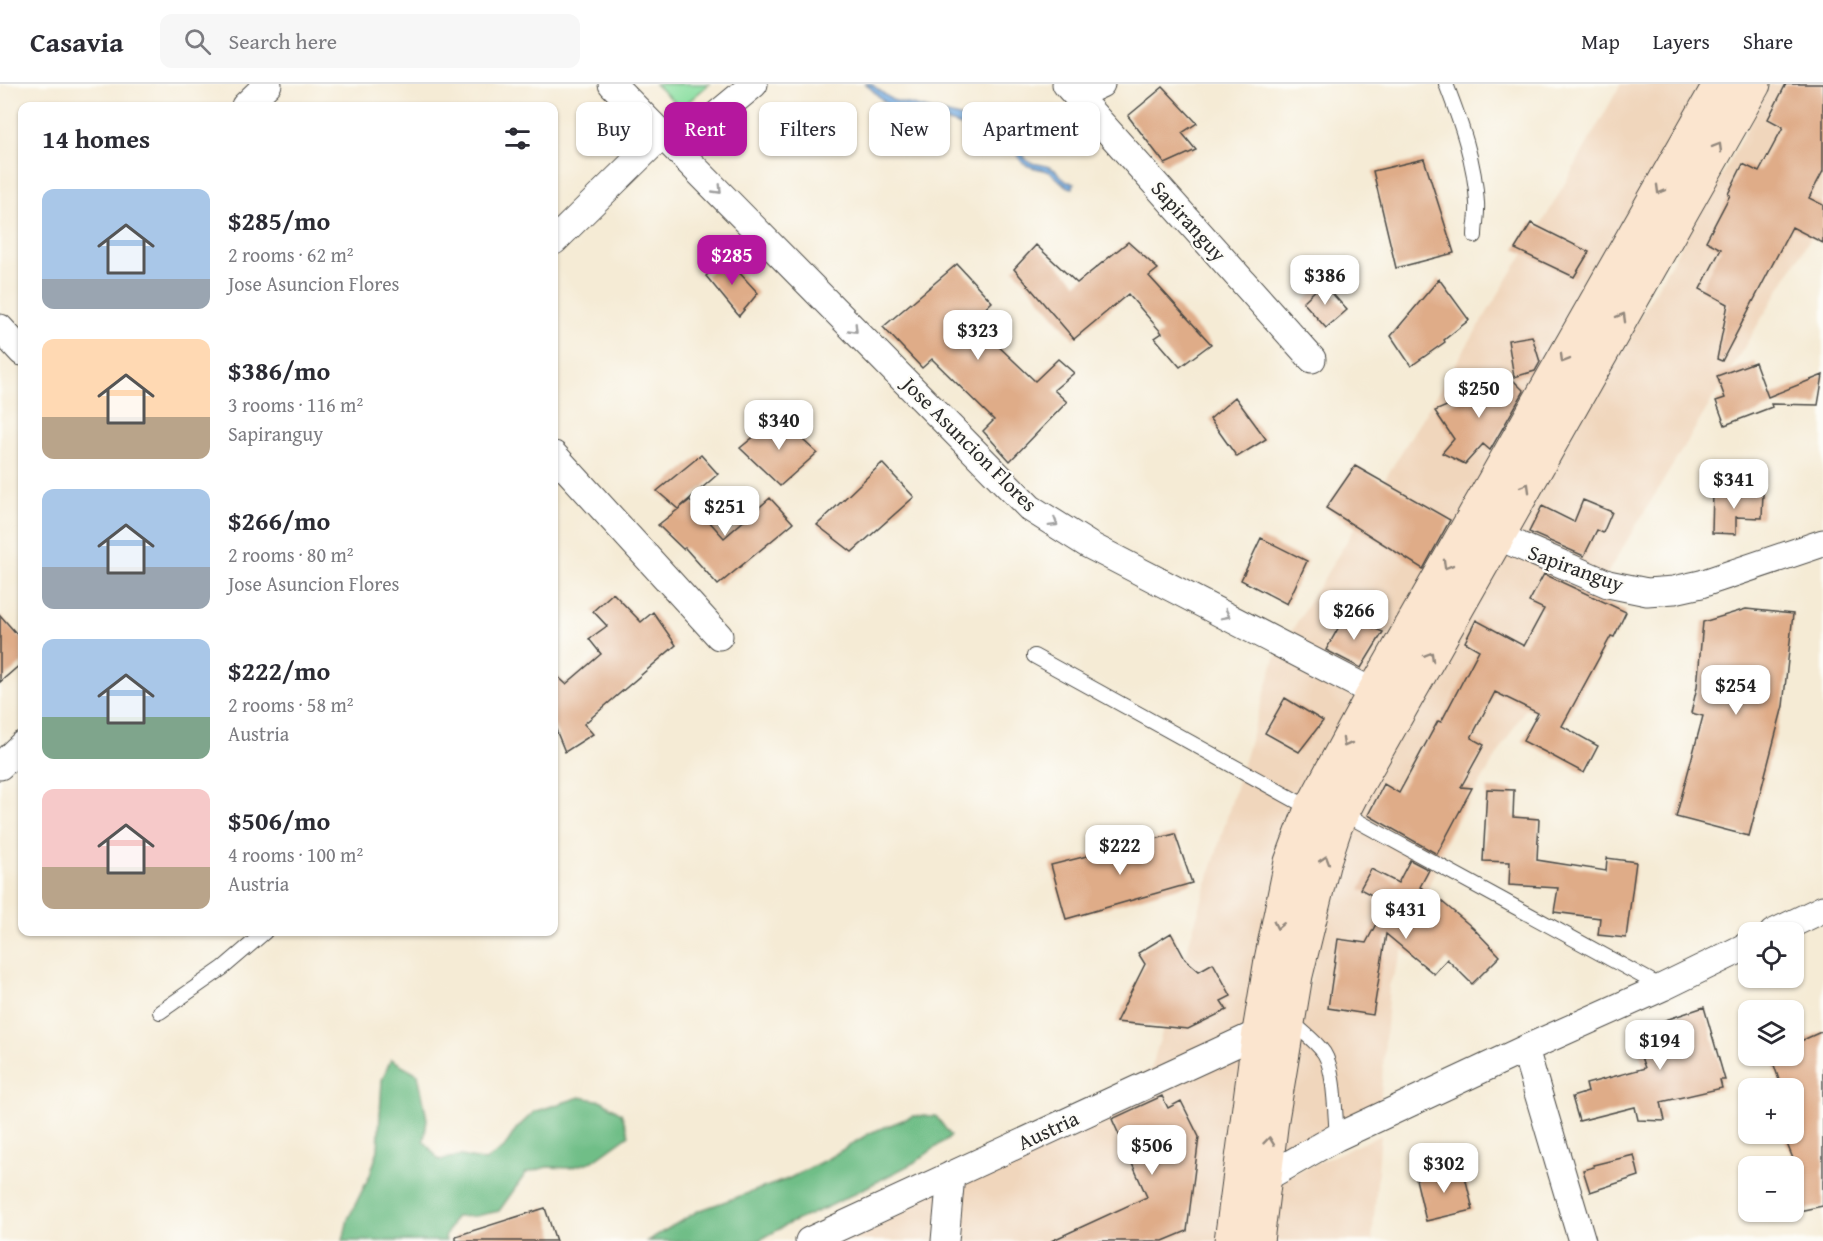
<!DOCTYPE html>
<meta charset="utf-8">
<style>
body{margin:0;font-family:"Gentium Book Plus",serif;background:#f7f7f7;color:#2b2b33;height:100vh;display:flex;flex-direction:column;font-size:22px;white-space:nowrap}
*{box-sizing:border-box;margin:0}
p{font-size:20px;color:#7c7c81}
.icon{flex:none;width:33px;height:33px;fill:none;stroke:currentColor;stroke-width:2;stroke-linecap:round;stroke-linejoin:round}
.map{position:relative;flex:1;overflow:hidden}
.details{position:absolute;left:18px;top:18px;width:540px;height:834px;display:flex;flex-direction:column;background:#fff;border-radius:12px;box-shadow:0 2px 4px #0004}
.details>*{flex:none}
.guide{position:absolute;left:576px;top:18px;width:570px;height:54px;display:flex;gap:12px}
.controls{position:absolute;left:1738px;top:838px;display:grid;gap:12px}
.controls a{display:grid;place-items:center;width:66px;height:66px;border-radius:12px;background:#fff;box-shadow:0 2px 4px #0004;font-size:30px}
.price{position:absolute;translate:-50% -51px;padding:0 14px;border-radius:12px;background:#fff;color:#222;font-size:20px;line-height:39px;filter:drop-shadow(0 2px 3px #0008)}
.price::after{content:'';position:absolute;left:50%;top:36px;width:18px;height:14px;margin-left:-9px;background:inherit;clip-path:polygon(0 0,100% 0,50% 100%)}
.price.current{background:#b5179e;color:#fff}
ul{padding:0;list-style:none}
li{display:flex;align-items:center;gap:18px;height:150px;padding:0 24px}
li span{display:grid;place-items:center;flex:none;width:168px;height:120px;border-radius:12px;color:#555}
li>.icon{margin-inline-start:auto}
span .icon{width:72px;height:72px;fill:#fffc;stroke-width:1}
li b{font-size:26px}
h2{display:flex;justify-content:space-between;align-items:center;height:72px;padding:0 24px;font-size:26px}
.pill{padding:0 21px;border-radius:12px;background:#fff;box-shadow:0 2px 4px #0004;font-size:21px;line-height:54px}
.pill.current{background:#b5179e;color:#fff}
header{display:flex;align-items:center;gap:36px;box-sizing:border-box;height:84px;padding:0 30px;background:#fff;border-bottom:2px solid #e1e1e2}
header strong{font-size:28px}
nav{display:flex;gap:33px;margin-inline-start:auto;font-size:21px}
.search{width:420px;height:54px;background:#f7f7f7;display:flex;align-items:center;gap:15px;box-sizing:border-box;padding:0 21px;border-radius:12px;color:#7c7c81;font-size:22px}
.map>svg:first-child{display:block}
.built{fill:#f0d6bc}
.green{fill:#8bdfa1;stroke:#5b8566;stroke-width:1.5}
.forest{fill:#70be87;stroke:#4e7459;stroke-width:1.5}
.water{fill:#72aae1;stroke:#4e6a86;stroke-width:1.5}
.building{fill:#dfac88}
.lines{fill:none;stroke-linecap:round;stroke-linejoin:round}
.lane-casing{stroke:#494844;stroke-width:16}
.street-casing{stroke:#494844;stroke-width:29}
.secondary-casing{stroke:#494844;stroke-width:35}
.lane{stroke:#fff;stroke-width:14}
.street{stroke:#fff;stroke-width:27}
.secondary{stroke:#fbe5cf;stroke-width:33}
.oneway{stroke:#93887d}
.oneway2{stroke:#a0a0a0}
.labels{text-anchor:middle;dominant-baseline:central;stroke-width:4.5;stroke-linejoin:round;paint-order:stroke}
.street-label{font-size:21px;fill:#2b2b2b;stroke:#fdfcf7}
</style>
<header>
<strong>Casavia</strong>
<div class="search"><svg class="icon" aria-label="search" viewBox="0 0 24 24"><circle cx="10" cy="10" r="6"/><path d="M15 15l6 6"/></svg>Search here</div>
<nav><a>Map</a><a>Layers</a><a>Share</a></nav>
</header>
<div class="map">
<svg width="1823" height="1157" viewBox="0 0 1823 1157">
<rect width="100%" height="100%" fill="#fdfcf7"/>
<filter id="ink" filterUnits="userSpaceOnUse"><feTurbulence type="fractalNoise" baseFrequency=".0167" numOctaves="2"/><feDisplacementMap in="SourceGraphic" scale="12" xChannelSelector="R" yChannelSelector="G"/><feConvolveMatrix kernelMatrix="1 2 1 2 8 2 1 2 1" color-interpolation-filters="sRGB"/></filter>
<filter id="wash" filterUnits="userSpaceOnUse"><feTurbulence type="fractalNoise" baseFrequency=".008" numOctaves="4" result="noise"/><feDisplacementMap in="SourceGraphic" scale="24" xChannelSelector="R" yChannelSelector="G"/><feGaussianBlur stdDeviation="1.35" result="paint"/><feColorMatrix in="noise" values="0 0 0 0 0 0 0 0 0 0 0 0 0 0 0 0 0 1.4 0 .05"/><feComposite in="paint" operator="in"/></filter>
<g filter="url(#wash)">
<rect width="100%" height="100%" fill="#f5ebd5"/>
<!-- built -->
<path class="built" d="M 1621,0 L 1710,0 L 1380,576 L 1222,1157 L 819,1157 L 1151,985 L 1275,574 L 1547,131 Z
M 1770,0 L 1823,0 L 1823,133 L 1450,749 L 1389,902 L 1379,1037 L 1273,1076 L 1341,748 L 1728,81 Z
M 1381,1051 L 1372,1157 L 1262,1157 L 1269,1100 Z"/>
<!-- green -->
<path class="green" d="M 655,0 L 709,0 L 681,24 Z"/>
<!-- forest -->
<path class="forest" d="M 391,975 L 418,990 L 427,1035 L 424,1057 L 439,1076 L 461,1072 L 485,1077 L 504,1064 L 516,1045 L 534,1028 L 580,1013 L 602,1017 L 621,1029 L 629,1051 L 593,1077 L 570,1084 L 547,1083 L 526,1089 L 499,1127 L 476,1132 L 455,1133 L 445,1153 L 446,1157 L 343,1157 L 348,1135 L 370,1091 L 378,1066 L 382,996 Z
M 913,1032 L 936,1032 L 951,1052 L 915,1078 L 832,1121 L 788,1140 L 758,1157 L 647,1157 L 698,1127 L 788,1095 L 829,1074 L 870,1049 Z"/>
<!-- water -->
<path class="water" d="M 866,0 L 871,0 L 892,16 L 956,32 L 1000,47 L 1019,58 C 1027,89 1033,74 1053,85 C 1059,88 1062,95 1067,98 L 1074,99 L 1073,104 C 1062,102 1059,94 1050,88 C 1042,84 1030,85 1023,79 C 1018,75 1017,68 1015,62 L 953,39 L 891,24 Z
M 592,22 L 619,48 L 605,63 L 578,37 Z"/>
<g id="blocks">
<!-- building -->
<path class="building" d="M 1786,0 L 1823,0 L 1823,87 L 1809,114 L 1823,121 L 1823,159 L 1792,143 L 1722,277 L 1717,275 L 1728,220 L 1700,205 L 1721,165 L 1706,157 L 1730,111 L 1728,110 L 1743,80 L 1759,88 L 1783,43 L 1768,35 Z
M 1163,3 L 1197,39 L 1182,49 L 1196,66 L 1165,80 L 1128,32 Z
M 1424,75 L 1454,169 L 1396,184 L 1373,87 Z
M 1531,139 L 1589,168 L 1574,193 L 1515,165 Z
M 1128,158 L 1158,185 L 1149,192 L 1211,260 L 1180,283 L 1155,254 L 1162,249 L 1128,210 L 1074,255 L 1014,185 L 1036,161 L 1077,199 Z
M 725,173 L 758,209 L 739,232 L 706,192 Z
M 957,180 L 992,218 L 972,237 L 1035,297 L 1058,275 L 1074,289 L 1054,306 L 1067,318 L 1010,377 L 983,347 L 994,336 L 932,275 L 922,284 L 883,243 Z
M 1439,195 L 1469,236 L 1444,256 L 1445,258 L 1411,282 L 1391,252 Z
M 1323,199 L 1347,226 L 1326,244 L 1303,218 Z
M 1532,252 L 1540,278 L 1535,287 L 1514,293 L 1508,256 Z
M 1755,278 L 1768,313 L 1823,291 L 1818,321 L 1771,320 L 1772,323 L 1725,341 L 1716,317 L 1725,314 L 1717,292 Z
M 1511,294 L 1524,307 L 1490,366 L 1483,360 L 1465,380 L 1442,369 L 1454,355 L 1435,327 Z
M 1235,313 L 1266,355 L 1237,373 L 1210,335 Z
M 778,333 L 817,369 L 780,402 L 740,364 Z
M 701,371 L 718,390 L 678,425 L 657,407 Z
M 882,379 L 914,413 L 852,468 L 817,441 Z
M 1355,382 L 1450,436 L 1423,485 L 1326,424 Z
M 1713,407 L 1763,409 L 1762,434 L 1736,433 L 1736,450 L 1712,449 Z
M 770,414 L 793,439 L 718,501 L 685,464 L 683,465 L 658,441 L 690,416 L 724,454 Z
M 1583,416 L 1612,428 L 1603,449 L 1597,446 L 1584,472 L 1529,448 L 1542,422 L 1574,438 Z
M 1261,454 L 1307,477 L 1287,520 L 1241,496 Z
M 1544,490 L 1626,528 L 1614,553 L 1611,552 L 1562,642 L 1598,662 L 1584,689 L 1545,668 L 1523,657 L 1538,629 L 1495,608 L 1471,654 L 1484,661 L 1461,703 L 1472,704 L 1437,770 L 1368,731 L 1384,700 L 1399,709 L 1438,637 L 1441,638 L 1479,566 L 1465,558 L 1476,536 L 1524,562 L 1544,525 L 1529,518 Z
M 613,509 L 641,538 L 653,528 L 676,561 L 584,640 L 593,650 L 565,668 L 554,641 L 554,589 L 566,600 L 601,570 L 589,555 L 607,542 L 593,527 Z
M 1746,525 L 1793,530 L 1783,622 L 1749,752 L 1676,733 L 1703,632 L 1691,629 L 1697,603 L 1703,538 Z
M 0,531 L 22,556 L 22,579 L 0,598 Z
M 1345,532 L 1383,548 L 1361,584 L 1326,566 Z
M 1285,614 L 1323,637 L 1299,668 L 1265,649 Z
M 1487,705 L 1514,706 L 1513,733 L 1539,735 L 1537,776 L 1606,787 L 1607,774 L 1636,778 L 1626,854 L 1598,851 L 1600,834 L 1554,828 L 1558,804 L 1509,801 L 1510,778 L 1483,777 Z
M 1175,750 L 1192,799 L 1066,835 L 1051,781 Z
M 1410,776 L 1429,786 L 1420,803 L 1434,811 L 1473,844 L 1500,872 L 1472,900 L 1447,875 L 1434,890 L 1386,850 L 1373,931 L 1328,924 L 1338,855 L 1366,859 L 1387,819 L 1360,805 L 1371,785 L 1398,799 Z
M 1171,849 L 1185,875 L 1199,887 L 1213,879 L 1231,912 L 1221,917 L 1227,926 L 1188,945 L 1116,938 L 1145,880 L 1138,869 Z
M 1704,923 L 1725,996 L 1720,996 L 1722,1004 L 1661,1018 L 1665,1037 L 1638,1036 L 1635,1023 L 1579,1037 L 1572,1013 L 1588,1008 L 1586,1000 L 1645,984 L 1634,954 L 1646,952 L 1642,944 Z
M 1823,947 L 1823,1122 L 1794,1128 L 1794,1077 L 1783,1050 L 1794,1050 L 1794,1005 L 1782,1005 L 1771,972 L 1794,972 L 1794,960 Z
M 1162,1012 L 1168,1024 L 1181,1017 L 1199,1053 L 1187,1147 L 1163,1157 L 1051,1157 L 1147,1113 L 1112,1035 Z
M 1634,1071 L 1639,1092 L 1590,1108 L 1583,1086 L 1594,1083 L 1593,1081 Z
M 1463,1084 L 1473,1126 L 1426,1137 L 1416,1095 Z
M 545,1124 L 556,1157 L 456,1157 L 456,1152 Z"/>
</g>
</g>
<g filter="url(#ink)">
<use href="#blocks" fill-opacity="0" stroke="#494844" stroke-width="1.5"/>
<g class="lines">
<!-- lane casing -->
<g class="lane-casing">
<path id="lane" d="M 1446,0 C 1461,39 1475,78 1477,119 C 1478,130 1475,141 1475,152
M 1034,572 L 1311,725
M 1343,729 L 1662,903
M 160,928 L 223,884 L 265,848
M 1290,936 C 1301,947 1315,956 1324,969 C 1335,986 1335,1032 1337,1053"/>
</g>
<!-- street casing -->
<g class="street-casing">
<path id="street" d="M 612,0 L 1030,424 L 1089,461 L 1392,618
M 1066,0 L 1312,275
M 1077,11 L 1101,0
M 245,22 L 268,0
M 677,64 L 754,0
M 554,157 L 661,52
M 0,244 L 22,268
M 554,371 L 719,552
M 1481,445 L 1608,500 L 1647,508 L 1674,506 L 1701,500 L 1823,459
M 0,682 L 22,661
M 1773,849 L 1823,825
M 1525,965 L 1582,1157
M 1251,1102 L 1337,1053 L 1525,965 L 1663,903 L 1749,861
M 809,1157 L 1274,942
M 945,1157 L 951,1091"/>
</g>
<!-- secondary casing -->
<g class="secondary-casing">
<path id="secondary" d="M 1231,1157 L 1259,948 L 1271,876 L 1291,778 L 1311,725 L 1374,608 L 1720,0
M 1257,1157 L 1272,1035 L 1296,891 L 1324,777 L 1336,741 L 1353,708 L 1754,0"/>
</g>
<!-- lane -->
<use href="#lane" class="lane"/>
<!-- street -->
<use href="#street" class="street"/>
<!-- secondary -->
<use href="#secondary" class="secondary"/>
</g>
<!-- one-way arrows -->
<defs><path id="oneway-chevron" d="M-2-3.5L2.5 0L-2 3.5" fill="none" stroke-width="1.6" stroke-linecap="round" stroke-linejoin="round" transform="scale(1.5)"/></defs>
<g class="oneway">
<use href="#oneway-chevron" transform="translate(1718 63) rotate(-60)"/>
<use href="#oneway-chevron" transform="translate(1660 106) rotate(120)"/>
<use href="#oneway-chevron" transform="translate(1622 233) rotate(-60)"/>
<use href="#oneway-chevron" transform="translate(1564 275) rotate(120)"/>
<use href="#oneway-chevron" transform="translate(1526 403) rotate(-60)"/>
<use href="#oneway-chevron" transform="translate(1447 481) rotate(120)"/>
<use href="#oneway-chevron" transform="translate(1430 572) rotate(-60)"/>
<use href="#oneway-chevron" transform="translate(1346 659) rotate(119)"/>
<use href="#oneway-chevron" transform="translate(1325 776) rotate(-73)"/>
<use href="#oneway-chevron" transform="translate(1278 841) rotate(102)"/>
<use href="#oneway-chevron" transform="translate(1269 1057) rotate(-84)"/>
</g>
<g class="oneway2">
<use href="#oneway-chevron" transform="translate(718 106) rotate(46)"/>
<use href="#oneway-chevron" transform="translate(854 245) rotate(46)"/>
<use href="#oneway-chevron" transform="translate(1054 439) rotate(32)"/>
<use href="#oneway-chevron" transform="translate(1226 531) rotate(27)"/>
</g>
</g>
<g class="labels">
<!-- street labels -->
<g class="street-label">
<text transform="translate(1189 137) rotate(48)">Sapiranguy</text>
<text transform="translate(970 360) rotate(45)">Jose Asuncion Flores</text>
<text transform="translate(1576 484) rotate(20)">Sapiranguy</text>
<text transform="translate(1048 1046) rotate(-25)">Austria</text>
</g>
</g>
</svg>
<div class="controls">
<a><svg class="icon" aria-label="locate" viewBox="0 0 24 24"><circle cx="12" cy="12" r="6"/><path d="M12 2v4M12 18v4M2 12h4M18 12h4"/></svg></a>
<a><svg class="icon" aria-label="layers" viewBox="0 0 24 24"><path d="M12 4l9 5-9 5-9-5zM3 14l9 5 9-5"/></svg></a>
<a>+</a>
<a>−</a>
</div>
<b class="price current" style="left:732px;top:202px">$285</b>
<b class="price" style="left:1325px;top:222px">$386</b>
<b class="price" style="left:978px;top:277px">$323</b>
<b class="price" style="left:1479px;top:335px">$250</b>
<b class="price" style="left:779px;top:367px">$340</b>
<b class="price" style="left:1734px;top:426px">$341</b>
<b class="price" style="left:725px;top:453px">$251</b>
<b class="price" style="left:1354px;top:557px">$266</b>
<b class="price" style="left:1736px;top:632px">$254</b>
<b class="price" style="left:1120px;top:792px">$222</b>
<b class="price" style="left:1406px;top:856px">$431</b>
<b class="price" style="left:1660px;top:987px">$194</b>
<b class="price" style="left:1152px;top:1092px">$506</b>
<b class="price" style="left:1444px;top:1110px">$302</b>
<div class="guide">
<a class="pill">Buy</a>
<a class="pill current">Rent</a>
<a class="pill">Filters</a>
<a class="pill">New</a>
<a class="pill">Apartment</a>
</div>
<section class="details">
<h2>14 homes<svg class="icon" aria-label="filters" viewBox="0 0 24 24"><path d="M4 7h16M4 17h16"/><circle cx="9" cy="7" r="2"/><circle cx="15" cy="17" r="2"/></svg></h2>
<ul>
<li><span style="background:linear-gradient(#a9c7e8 75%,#9aa5b1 0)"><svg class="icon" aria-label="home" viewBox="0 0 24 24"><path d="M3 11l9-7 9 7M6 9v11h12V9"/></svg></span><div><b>$285/mo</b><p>2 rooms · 62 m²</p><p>Jose Asuncion Flores</p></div></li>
<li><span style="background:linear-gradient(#ffd9b3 65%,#b9a48a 0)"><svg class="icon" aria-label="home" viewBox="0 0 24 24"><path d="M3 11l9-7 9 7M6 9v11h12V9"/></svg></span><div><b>$386/mo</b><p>3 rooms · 116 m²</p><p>Sapiranguy</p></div></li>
<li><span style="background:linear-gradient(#a9c7e8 65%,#9aa5b1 0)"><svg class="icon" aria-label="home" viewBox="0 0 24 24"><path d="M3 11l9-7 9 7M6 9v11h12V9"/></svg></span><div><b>$266/mo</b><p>2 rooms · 80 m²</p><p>Jose Asuncion Flores</p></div></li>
<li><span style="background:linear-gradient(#a9c7e8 65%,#7fa58c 0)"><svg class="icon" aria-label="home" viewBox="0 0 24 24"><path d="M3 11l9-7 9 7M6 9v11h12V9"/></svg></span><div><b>$222/mo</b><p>2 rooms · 58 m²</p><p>Austria</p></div></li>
<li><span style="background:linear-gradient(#f6c9c9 65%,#b9a48a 0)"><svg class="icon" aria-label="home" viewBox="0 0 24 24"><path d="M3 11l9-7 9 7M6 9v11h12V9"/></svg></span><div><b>$506/mo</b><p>4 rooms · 100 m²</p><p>Austria</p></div></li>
</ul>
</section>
</div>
